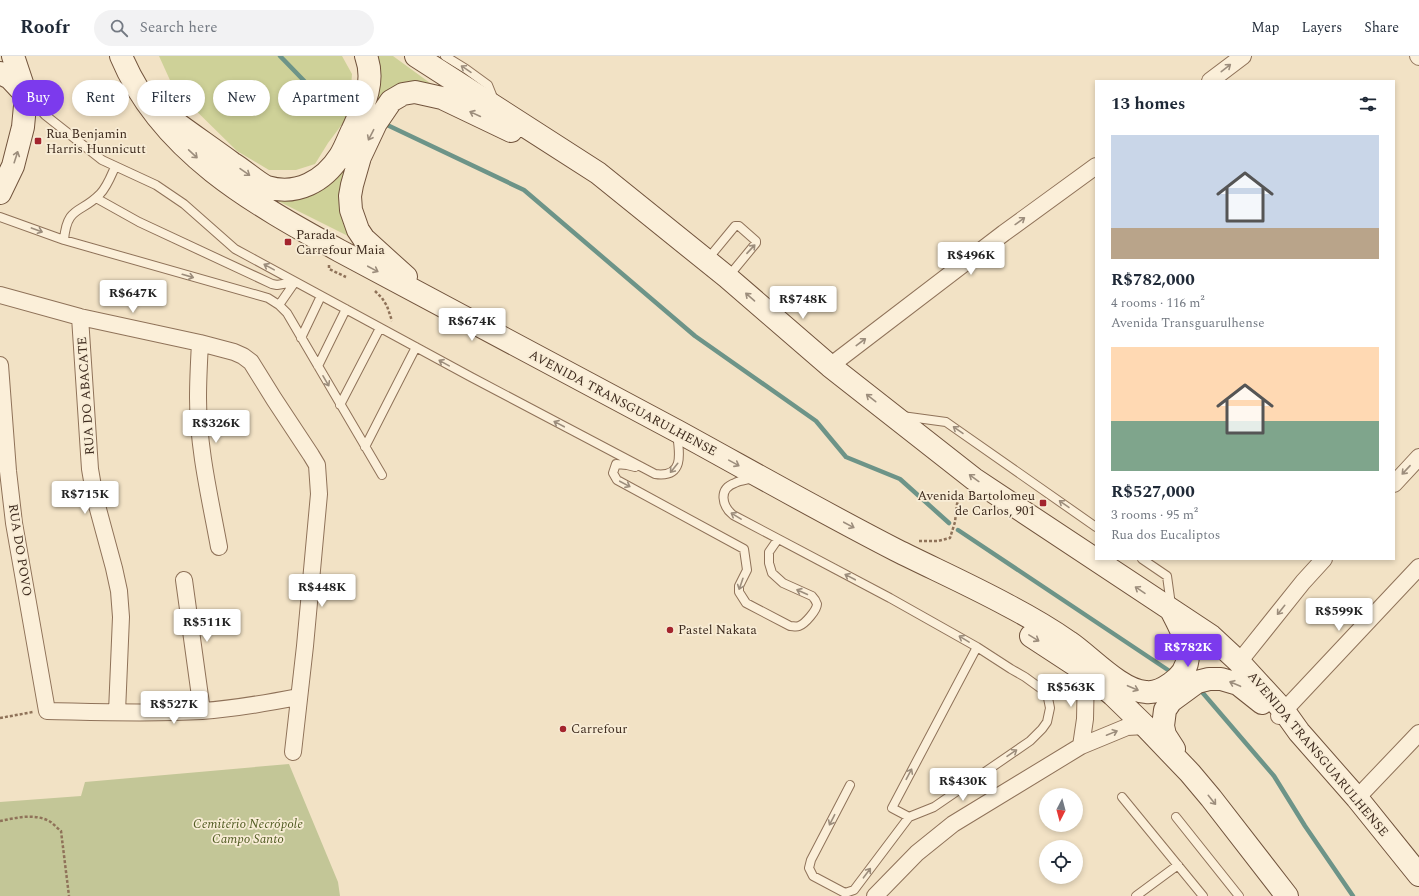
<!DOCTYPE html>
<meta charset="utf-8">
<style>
body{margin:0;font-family:Spectral,serif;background:#f2f2f3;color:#1f2937;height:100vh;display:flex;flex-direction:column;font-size:15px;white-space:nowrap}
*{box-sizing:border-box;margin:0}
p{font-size:13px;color:#747a83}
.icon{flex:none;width:22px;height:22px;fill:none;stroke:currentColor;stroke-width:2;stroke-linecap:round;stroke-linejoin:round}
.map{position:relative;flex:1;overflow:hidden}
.details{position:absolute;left:1095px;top:24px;width:300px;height:480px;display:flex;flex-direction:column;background:#fff;border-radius:0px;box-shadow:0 2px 6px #0003}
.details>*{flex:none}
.hud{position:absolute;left:12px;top:24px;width:380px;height:36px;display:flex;gap:8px}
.needle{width:26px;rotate:186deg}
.controls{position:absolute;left:1039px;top:732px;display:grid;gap:8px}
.controls a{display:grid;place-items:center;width:44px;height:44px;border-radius:50%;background:#fff;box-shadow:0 2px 6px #0003;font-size:20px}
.price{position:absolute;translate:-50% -34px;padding:0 9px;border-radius:4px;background:#fff;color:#222;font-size:13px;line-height:26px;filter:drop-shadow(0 1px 2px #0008)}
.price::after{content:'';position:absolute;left:50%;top:24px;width:12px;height:9px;margin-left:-6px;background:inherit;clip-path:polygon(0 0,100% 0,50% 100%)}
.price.active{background:#7c3aed;color:#fff}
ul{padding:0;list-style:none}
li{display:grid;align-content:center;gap:8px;height:212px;padding:0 16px}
li span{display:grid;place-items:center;height:124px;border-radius:0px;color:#555}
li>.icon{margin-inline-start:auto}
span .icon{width:72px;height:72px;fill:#fffc;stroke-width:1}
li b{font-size:17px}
h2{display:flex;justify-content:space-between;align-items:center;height:48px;padding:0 16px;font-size:17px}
.tag{padding:0 14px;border-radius:18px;background:#fff;box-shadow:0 2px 6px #0003;font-size:14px;line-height:36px}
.tag.active{background:#7c3aed;color:#fff}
header{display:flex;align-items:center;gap:24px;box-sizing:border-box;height:56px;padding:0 20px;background:#fff;border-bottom:1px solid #e0e1e3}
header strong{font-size:19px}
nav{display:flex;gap:22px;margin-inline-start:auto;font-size:14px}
.search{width:280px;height:36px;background:#f2f2f3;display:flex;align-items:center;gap:10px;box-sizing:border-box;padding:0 14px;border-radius:22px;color:#747a83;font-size:15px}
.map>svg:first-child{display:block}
.green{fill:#ced198}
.cemetery{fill:#c3c697}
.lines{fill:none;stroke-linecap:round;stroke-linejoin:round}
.stream{stroke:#6d9488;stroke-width:4.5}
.lane-casing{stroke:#8f7259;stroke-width:10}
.street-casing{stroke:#8f7259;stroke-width:18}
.secondary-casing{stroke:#71533c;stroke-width:24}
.path{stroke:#8f7259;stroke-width:2.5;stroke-dasharray:3 2;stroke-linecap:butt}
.lane{stroke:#fbefd9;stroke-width:8}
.street{stroke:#fbefd9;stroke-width:16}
.secondary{stroke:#fbefd9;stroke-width:22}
.oneway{stroke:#9c8d7c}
.poi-dot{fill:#a3242d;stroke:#f8ecd5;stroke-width:1.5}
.labels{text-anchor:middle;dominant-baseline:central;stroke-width:3.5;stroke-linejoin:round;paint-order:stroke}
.poi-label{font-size:13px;fill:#3e2b1e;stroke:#f8ecd5;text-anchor:start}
.street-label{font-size:13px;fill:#3e2b1e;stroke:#f8ecd5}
.park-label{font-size:13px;font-style:italic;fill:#515c23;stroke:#f8ecd5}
</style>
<header>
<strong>Roofr</strong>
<div class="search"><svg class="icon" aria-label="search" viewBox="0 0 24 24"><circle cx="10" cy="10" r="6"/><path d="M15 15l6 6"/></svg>Search here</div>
<nav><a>Map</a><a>Layers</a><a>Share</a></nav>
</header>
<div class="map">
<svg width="1419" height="840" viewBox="0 0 1419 840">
<rect width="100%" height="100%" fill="#f2e2c5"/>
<!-- green -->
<path class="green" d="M 159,0 L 342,0 L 352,18 L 349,59 L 328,87 L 315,108 L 296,114 L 269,114 L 237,95 L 174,33 Z
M 374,0 L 393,0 L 441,35 L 416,28 L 391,31 L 353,106 L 350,181 L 278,145 L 311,140 L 330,129 L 347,105 L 381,28 L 376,4 Z"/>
<!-- cemetery -->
<path class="cemetery" d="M 289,708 L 338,826 L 340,840 L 0,840 L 0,746 L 81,740 L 85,726 Z"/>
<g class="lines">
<!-- stream -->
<path class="stream" d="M 280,0 L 313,34 L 355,54
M 383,67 L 524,134 L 695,280 L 816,365 L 846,401 L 900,423 L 949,467
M 958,474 L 1174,618
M 1197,633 L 1202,636 L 1274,720 L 1305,770 L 1353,840"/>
<!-- lane casing -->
<g class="lane-casing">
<path id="lane" d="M 445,0 L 466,13 L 488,29 L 494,44
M 29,42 L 45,59 L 102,104 L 156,129 L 184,148 L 235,193 L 471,321 L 655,418 C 684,422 680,398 677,378
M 96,142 L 139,166 L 272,228 L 277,229 L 295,226 L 279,249
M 0,161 L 64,184 L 268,242 L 279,249 L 287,257 L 382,419
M 64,184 C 67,149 81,158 100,138 C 107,131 111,120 115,111
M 707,204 L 735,170 L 739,170 L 756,185 L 756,187 L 728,221
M 301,282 L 321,240
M 318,310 L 346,253
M 340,349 L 380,272
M 902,360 L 946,366 L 1096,471
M 365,391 L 416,291
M 635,411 L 627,409 L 616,408 L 613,417 L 617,424 L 744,493 L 747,514 L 739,530 L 739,536 L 746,547 L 790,570 C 793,570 796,571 799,570 C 805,568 817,554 817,548 C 816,545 814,542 812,540 L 783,527 L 772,517 L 769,507 L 769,496 L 778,483
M 753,422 C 747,424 740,424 735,427 C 718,433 722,450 733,459 L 890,542 L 977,591 L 892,752 L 909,761 L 934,751 L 1030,685 L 1042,673 L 1047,666 L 1050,652 L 1047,637 L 1025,621 L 1011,613 L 977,591
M 1142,503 L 1167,520 L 1171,549
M 850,729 L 811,804 L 809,812 L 813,820 L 845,837 L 854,834 L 909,761
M 1122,741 L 1203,840
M 1176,761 L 1239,840
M 1136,840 L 1178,809"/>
</g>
<!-- street casing -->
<g class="street-casing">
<path id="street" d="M 1418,0 L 1419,1
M 1210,25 L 1243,0
M 0,239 L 80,261 L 200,287 L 234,296 L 243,300 L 251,306 L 274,343 L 311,399 L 317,409 L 319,438 L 305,590 L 293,696
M 80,261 L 90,413 L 95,442 L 114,512 L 119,535 L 121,561 L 117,656
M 200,287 C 199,305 198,324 198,342 C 198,392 210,442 219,491
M 0,309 L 8,415 L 14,467 L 47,655 C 98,656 150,658 202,655 C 234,653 267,647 298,641
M 830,310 L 1004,177 L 1096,110
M 1394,428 L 1419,401
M 184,524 L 202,655
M 1239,606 L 1303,526 L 1324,503
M 1279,660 L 1419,511
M 1081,690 L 1085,663 L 1086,616
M 1357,742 L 1419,677
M 875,840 L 917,797 L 953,768 L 1081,690 L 1127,671 L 1145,670"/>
</g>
<!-- secondary casing -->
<g class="secondary-casing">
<path id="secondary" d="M 121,0 C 161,96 253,147 340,195 C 452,255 565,314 677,375 C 750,415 822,456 896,494 C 932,512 970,529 1007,549 C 1028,560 1049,572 1069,586 C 1090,600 1121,635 1146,636 C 1155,637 1163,633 1170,628 C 1201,608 1185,581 1172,556
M 416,0 L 598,117 L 727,221 L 830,310 L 974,423 L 1211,580 L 1239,606 L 1284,655 L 1299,676 L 1357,742 L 1419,819
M 0,17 L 10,22 L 25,38
M 175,66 C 194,80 213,93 232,107 C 241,112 259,128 267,131 C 297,140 324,125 340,100 C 345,92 348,83 352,75 C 363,51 376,27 366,0
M 0,137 L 13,110 L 23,71 L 26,39 L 13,0
M 406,221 L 364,183 L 358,174 L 351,154 L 350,140 L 352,129 L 360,101 L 376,67 L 391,45 L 403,38 L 415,36 L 442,42 L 511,75
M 1031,580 L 1086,616 L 1113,639 L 1145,670 L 1190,717 L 1211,742 L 1287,840
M 1174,693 L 1165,679 L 1163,670 L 1165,654 L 1171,645 L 1197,626 L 1209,623 L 1221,623 L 1238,628 L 1262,647"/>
</g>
<!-- path -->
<path class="path" d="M 329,209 L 329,213 L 346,221
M 375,235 L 382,242 L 387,250 L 392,265
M 919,485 L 938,485 L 950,482 L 955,466 L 957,448 L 959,443 L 965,438
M 0,662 L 33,656
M 0,765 C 15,762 34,757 49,765 C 53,767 57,772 61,775 L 69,840"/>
<!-- lane -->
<use href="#lane" class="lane"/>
<!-- street -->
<use href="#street" class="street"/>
<!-- secondary -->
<use href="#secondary" class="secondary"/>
</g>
<!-- one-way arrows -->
<defs><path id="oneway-shaft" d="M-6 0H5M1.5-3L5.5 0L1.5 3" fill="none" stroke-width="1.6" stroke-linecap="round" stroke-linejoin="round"/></defs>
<g class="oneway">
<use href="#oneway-shaft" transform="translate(1226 12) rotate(-38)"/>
<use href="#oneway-shaft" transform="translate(466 13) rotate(-146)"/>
<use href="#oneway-shaft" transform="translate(475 58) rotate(-155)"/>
<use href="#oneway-shaft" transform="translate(371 79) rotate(117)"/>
<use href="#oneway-shaft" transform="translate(193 98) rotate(43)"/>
<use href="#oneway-shaft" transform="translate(16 101) rotate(-72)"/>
<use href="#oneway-shaft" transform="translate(245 116) rotate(35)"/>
<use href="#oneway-shaft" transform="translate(1020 165) rotate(-36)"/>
<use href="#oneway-shaft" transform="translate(37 174) rotate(20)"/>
<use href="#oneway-shaft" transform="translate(751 193) rotate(-47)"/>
<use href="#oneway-shaft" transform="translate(269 211) rotate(-151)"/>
<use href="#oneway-shaft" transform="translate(373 213) rotate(28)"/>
<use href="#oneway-shaft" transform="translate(188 220) rotate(16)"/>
<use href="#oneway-shaft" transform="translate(750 241) rotate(-139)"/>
<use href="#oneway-shaft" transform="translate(861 286) rotate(-37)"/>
<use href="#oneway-shaft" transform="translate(444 307) rotate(-151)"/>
<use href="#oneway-shaft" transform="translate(326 325) rotate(60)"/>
<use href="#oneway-shaft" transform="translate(871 342) rotate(-142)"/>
<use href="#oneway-shaft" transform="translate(559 368) rotate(-152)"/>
<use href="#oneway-shaft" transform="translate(958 374) rotate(-145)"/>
<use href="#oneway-shaft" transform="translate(734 407) rotate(29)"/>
<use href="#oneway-shaft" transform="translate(674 412) rotate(129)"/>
<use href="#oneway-shaft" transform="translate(1406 414) rotate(133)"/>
<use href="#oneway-shaft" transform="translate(974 422) rotate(-144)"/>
<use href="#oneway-shaft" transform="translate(625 428) rotate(28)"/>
<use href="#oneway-shaft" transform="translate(1064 448) rotate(-145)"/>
<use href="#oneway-shaft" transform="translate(736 460) rotate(-149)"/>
<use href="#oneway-shaft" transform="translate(849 469) rotate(28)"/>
<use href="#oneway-shaft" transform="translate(850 521) rotate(-152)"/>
<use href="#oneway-shaft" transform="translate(741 528) rotate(109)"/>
<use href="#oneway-shaft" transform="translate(1140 534) rotate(-146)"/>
<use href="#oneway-shaft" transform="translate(802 536) rotate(-156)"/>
<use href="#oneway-shaft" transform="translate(1281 554) rotate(129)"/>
<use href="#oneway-shaft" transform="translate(1034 582) rotate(31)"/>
<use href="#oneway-shaft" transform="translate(964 583) rotate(-149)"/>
<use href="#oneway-shaft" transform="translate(1235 628) rotate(-157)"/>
<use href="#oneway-shaft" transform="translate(1133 632) rotate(23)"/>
<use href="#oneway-shaft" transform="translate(1112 677) rotate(-22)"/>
<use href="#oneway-shaft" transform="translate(1012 697) rotate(-34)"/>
<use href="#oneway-shaft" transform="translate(909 718) rotate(-62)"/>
<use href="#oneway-shaft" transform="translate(1212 744) rotate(51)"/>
<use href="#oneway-shaft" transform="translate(832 764) rotate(117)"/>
<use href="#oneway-shaft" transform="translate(867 817) rotate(-53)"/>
</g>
<!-- markers -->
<g class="poi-dot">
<rect x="34" y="81" width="8" height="8" rx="2"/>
<rect x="284" y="182" width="8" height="8" rx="2"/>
<rect x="1039" y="443" width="8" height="8" rx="2"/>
<circle cx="670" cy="574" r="4"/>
<circle cx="563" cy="673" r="4"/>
</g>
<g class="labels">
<!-- poi labels -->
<g class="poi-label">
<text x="46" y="78">Rua Benjamin<tspan x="46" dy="15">Harris Hunnicutt</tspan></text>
<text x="296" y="179">Parada<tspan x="296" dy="15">Carrefour Maia</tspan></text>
<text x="1035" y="440" text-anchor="end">Avenida Bartolomeu<tspan x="1035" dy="15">de Carlos, 901</tspan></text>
<text x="678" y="574">Pastel Nakata</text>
<text x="571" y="673">Carrefour</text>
</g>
<!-- street labels -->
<g class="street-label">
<text transform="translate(86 340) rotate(-94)">RUA DO ABACATE</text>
<text transform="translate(623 347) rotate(28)">AVENIDA TRANSGUARULHENSE</text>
<text transform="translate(20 494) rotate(81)">RUA DO POVO</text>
<text transform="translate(1318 698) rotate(50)">AVENIDA TRANSGUARULHENSE</text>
</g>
<!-- park labels -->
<g class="park-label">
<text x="248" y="768">Cemitério Necrópole<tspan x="248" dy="15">Campo Santo</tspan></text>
</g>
</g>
</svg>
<div class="controls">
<a><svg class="needle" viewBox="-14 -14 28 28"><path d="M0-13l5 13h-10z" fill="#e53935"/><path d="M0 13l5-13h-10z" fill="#747a83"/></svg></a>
<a><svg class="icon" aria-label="locate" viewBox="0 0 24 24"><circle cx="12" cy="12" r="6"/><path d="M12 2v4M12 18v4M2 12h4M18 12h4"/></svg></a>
</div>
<b class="price" style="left:971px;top:220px">R$496K</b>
<b class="price" style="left:133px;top:258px">R$647K</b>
<b class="price" style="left:803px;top:264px">R$748K</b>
<b class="price" style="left:472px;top:286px">R$674K</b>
<b class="price" style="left:216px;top:388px">R$326K</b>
<b class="price" style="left:85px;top:459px">R$715K</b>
<b class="price" style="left:322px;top:552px">R$448K</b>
<b class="price" style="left:1339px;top:576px">R$599K</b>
<b class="price" style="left:207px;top:587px">R$511K</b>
<b class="price active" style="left:1188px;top:612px">R$782K</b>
<b class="price" style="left:1071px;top:652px">R$563K</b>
<b class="price" style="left:174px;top:669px">R$527K</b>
<b class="price" style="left:963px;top:746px">R$430K</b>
<div class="hud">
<a class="tag active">Buy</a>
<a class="tag">Rent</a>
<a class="tag">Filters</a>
<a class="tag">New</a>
<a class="tag">Apartment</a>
</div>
<section class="details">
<h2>13 homes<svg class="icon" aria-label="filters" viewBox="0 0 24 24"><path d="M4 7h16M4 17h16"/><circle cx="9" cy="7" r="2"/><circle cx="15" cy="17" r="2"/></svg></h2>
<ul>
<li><span style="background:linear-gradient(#c9d6e8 75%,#b9a48a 0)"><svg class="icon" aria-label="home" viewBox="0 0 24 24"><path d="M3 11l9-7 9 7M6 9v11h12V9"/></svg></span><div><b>R$782,000</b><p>4 rooms · 116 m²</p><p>Avenida Transguarulhense</p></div></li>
<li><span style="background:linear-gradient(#ffd9b3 60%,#7fa58c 0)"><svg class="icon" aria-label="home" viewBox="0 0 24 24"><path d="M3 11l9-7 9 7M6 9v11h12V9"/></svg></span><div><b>R$527,000</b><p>3 rooms · 95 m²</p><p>Rua dos Eucaliptos</p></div></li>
</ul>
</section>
</div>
